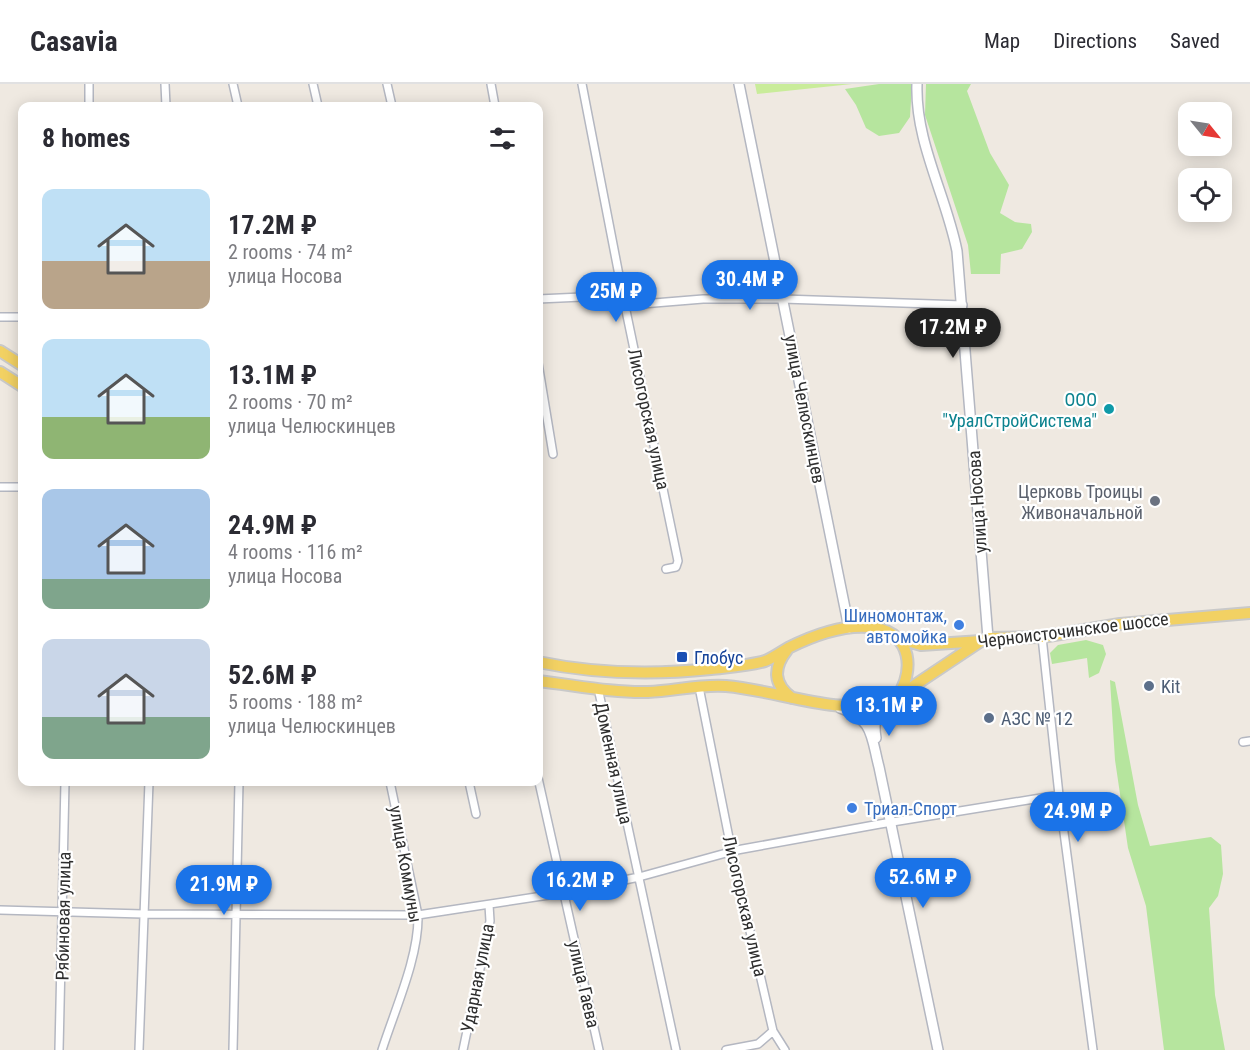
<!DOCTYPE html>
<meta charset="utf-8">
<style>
body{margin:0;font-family:"Roboto Condensed",sans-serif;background:#f2f2f3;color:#2b2b33;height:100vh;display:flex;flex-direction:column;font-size:22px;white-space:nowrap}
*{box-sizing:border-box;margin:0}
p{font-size:20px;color:#7c7c81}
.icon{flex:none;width:33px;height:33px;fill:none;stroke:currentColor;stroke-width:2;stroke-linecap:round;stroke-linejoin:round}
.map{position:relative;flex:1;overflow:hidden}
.panel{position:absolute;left:18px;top:18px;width:525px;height:684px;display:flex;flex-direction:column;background:#fff;border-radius:12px;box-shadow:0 3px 15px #0003}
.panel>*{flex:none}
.needle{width:39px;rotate:120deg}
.fabs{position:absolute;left:1178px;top:18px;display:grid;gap:12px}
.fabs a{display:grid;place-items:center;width:54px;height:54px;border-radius:12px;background:#fff;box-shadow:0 3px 15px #0003;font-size:30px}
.price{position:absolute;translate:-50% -51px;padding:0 14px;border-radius:21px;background:#1a73e8;color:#fff;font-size:20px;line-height:39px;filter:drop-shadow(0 2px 3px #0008)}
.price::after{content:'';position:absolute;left:50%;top:36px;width:18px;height:14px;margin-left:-9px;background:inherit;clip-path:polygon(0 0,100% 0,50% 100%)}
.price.on{background:#222;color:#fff}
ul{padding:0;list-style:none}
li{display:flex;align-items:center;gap:18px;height:150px;padding:0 24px}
li span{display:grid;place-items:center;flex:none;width:168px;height:120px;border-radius:12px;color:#555}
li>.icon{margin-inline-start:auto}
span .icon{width:72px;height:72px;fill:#fffc;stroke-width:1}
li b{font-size:26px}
h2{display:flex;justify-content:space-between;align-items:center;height:72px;padding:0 24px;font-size:26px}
header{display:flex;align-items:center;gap:36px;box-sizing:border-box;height:84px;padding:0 30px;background:#fff;border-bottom:2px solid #e1e1e2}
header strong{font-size:28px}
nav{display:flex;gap:33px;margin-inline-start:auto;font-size:21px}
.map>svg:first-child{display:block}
.green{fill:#b6e59e}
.pitch{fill:#c9ec9a}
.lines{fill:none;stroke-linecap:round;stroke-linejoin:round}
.street-casing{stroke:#b4b7c1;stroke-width:10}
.secondary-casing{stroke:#b4b7c1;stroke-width:12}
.primary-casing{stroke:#c9c9c9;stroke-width:14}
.street{stroke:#fff;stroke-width:7}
.secondary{stroke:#fff;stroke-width:9}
.primary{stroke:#f2d163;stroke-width:10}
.culture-dot{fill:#0f9aa8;stroke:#fff;stroke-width:2}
.worship-dot{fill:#6b7280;stroke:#fff;stroke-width:2}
.shop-dot{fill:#3f7fe0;stroke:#fff;stroke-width:2}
.transit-dot{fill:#1a4fb4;stroke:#fff;stroke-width:2}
.service-dot{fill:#5c6f8a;stroke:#fff;stroke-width:2}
.labels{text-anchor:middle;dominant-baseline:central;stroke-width:4.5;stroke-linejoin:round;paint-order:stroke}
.culture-label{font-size:18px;fill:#0d838f;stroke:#fff;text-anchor:end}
.street-label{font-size:18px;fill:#2e2e2e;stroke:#fff}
.worship-label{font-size:18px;fill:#5b616d;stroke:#fff;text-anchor:end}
.shop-label{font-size:18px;fill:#366cbe;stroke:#fff;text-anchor:end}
.transit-label{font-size:18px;fill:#164399;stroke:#fff;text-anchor:start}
.service-label{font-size:18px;fill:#4e5e75;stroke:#fff;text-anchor:start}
</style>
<header>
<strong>Casavia</strong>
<nav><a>Map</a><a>Directions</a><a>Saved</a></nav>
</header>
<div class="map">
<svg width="1250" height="966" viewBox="0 0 1250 966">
<rect width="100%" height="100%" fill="#efe9e1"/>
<!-- green -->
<path class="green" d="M 879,0 L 912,0 L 910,33 L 899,49 L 879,52 L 866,44 L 856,21 L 845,5 Z
M 926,0 L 971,0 L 967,7 L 990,69 L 1009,101 L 1000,129 L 1015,138 L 1031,140 L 1032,148 L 1022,165 L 1001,170 L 1000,190 L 971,190 L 968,161 L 925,31 Z
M 1086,556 L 1103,561 L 1106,570 L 1099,589 L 1089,594 L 1087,574 L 1052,580 L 1050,569 L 1058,561 Z
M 1110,596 L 1115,598 L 1138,721 L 1150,762 L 1211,753 L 1221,761 L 1223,790 L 1218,812 L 1209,824 L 1215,911 L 1225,966 L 1164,966 L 1146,822 L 1128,764 L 1115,676 Z"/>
<!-- pitch -->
<path class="pitch" d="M 755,0 L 852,0 L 757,10 Z"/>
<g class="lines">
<!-- street casing -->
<g class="street-casing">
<path id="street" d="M 89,0 L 89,22
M 165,0 L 166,22
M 233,0 L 238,22
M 313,0 L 318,22
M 387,0 L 392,22
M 491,0 L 495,22
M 582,0 L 624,217 L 678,477 L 676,483 L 666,485
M 538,215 L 604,212 L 642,220 L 703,215 L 783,215 L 963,221
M 0,233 L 22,233
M 538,279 L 553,370
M 0,403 L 22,403
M 1042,553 L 1059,711 L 1093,966
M 699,603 L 732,769 L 773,947 L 785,966
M 598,604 L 676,966
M 1243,658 L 1250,657
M 538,694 L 599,966
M 469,698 L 476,730
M 0,826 L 143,830 L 418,831 L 562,809 L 639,793 L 737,766 L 880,740 L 1059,711
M 59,966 L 65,698
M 139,966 L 149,698
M 233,966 L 239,698
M 382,966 C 395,925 419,873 418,831 L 390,698
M 463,966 L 490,837 L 489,821
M 726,966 L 758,960 L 773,947"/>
</g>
<!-- secondary casing -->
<g class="secondary-casing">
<path id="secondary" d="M 739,0 L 849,544
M 917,0 C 915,58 946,111 957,167 L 988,554
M 840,624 C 874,635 871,653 879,683 L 938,966
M 876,654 C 873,635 876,632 888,619"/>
</g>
<!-- primary casing -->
<g class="primary-casing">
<path id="primary" d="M 0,267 L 22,281
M 0,288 L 22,302
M 897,554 L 921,561 L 981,557 L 988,554 L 1042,553 L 1120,540 L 1250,529
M 787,566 C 773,584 773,600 792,614
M 538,578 C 596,590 653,591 711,585 C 728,583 748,582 765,577 C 773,574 781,568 788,564 C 814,551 848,539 876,544 C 912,551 914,586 898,612
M 538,597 C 574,601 612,609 648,608 C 674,607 700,600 726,602 C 781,607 833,631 888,619 L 981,557"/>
</g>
<!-- street -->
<use href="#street" class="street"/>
<!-- secondary -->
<use href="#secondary" class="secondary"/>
<!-- primary -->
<use href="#primary" class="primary"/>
</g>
<!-- markers -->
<circle class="culture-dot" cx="1109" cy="325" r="6"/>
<circle class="worship-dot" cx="1155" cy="417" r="6"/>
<g class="shop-dot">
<circle cx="959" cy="541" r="6"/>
<circle cx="852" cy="724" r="6"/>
</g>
<rect class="transit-dot" x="676" y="567" width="12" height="12" rx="3"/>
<g class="service-dot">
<circle cx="1149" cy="602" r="6"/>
<circle cx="989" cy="634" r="6"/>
</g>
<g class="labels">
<!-- culture labels -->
<g class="culture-label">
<text x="1097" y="315">ООО<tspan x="1097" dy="21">"УралСтройСистема"</tspan></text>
</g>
<!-- street labels -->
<g class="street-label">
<text transform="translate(805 325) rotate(79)">улица Челюскинцев</text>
<text transform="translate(649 335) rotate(78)">Лисогорская улица</text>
<text transform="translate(977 418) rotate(-94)">улица Носова</text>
<text transform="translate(1073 546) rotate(-7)">Черноисточинское шоссе</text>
<text transform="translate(614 679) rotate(78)">Доменная улица</text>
<text transform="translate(406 780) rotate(80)">улица Коммуны</text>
<text transform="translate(745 822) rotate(77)">Лисогорская улица</text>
<text transform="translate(63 832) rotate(-89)">Рябиновая улица</text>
<text transform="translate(477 894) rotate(-79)">Ударная улица</text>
<text transform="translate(584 900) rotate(77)">улица Гаева</text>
</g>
<!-- worship labels -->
<g class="worship-label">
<text x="1143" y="407">Церковь Троицы<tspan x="1143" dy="21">Живоначальной</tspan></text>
</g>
<!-- shop labels -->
<g class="shop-label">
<text x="947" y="531">Шиномонтаж,<tspan x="947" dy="21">автомойка</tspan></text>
<text x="864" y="724" text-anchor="start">Триал-Спорт</text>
</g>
<!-- transit labels -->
<g class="transit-label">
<text x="694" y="573">Глобус</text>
</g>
<!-- service labels -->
<g class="service-label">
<text x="1161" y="602">Kit</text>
<text x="1001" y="634">АЗС № 12</text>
</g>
</g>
</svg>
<div class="fabs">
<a><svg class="needle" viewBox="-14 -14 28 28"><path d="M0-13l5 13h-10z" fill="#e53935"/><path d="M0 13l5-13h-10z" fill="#7c7c81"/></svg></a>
<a><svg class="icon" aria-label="locate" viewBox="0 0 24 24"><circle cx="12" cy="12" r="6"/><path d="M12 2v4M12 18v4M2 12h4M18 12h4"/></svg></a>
</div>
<b class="price" style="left:750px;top:227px">30.4M ₽</b>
<b class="price" style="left:616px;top:239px">25M ₽</b>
<b class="price on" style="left:953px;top:275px">17.2M ₽</b>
<b class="price" style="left:889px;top:653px">13.1M ₽</b>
<b class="price" style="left:1078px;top:759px">24.9M ₽</b>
<b class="price" style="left:923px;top:825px">52.6M ₽</b>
<b class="price" style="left:580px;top:828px">16.2M ₽</b>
<b class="price" style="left:224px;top:832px">21.9M ₽</b>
<section class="panel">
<h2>8 homes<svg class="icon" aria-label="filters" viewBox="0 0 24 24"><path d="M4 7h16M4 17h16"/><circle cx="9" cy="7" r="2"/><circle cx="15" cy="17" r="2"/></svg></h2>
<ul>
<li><span style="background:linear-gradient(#bfe0f5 60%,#b9a48a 0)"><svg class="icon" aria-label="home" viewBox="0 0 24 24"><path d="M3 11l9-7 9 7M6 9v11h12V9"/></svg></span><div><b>17.2M ₽</b><p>2 rooms · 74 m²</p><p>улица Носова</p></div></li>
<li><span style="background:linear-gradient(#bfe0f5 65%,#8fb573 0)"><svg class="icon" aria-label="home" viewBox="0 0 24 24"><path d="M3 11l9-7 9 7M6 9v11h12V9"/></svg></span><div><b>13.1M ₽</b><p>2 rooms · 70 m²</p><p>улица Челюскинцев</p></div></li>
<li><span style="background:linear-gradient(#a9c7e8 75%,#7fa58c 0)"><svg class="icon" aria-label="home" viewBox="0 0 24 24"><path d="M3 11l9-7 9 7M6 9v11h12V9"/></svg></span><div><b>24.9M ₽</b><p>4 rooms · 116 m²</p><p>улица Носова</p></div></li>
<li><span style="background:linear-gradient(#c9d6e8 65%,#7fa58c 0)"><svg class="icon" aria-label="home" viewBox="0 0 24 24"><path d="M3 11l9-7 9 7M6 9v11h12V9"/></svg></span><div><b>52.6M ₽</b><p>5 rooms · 188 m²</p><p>улица Челюскинцев</p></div></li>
</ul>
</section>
</div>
